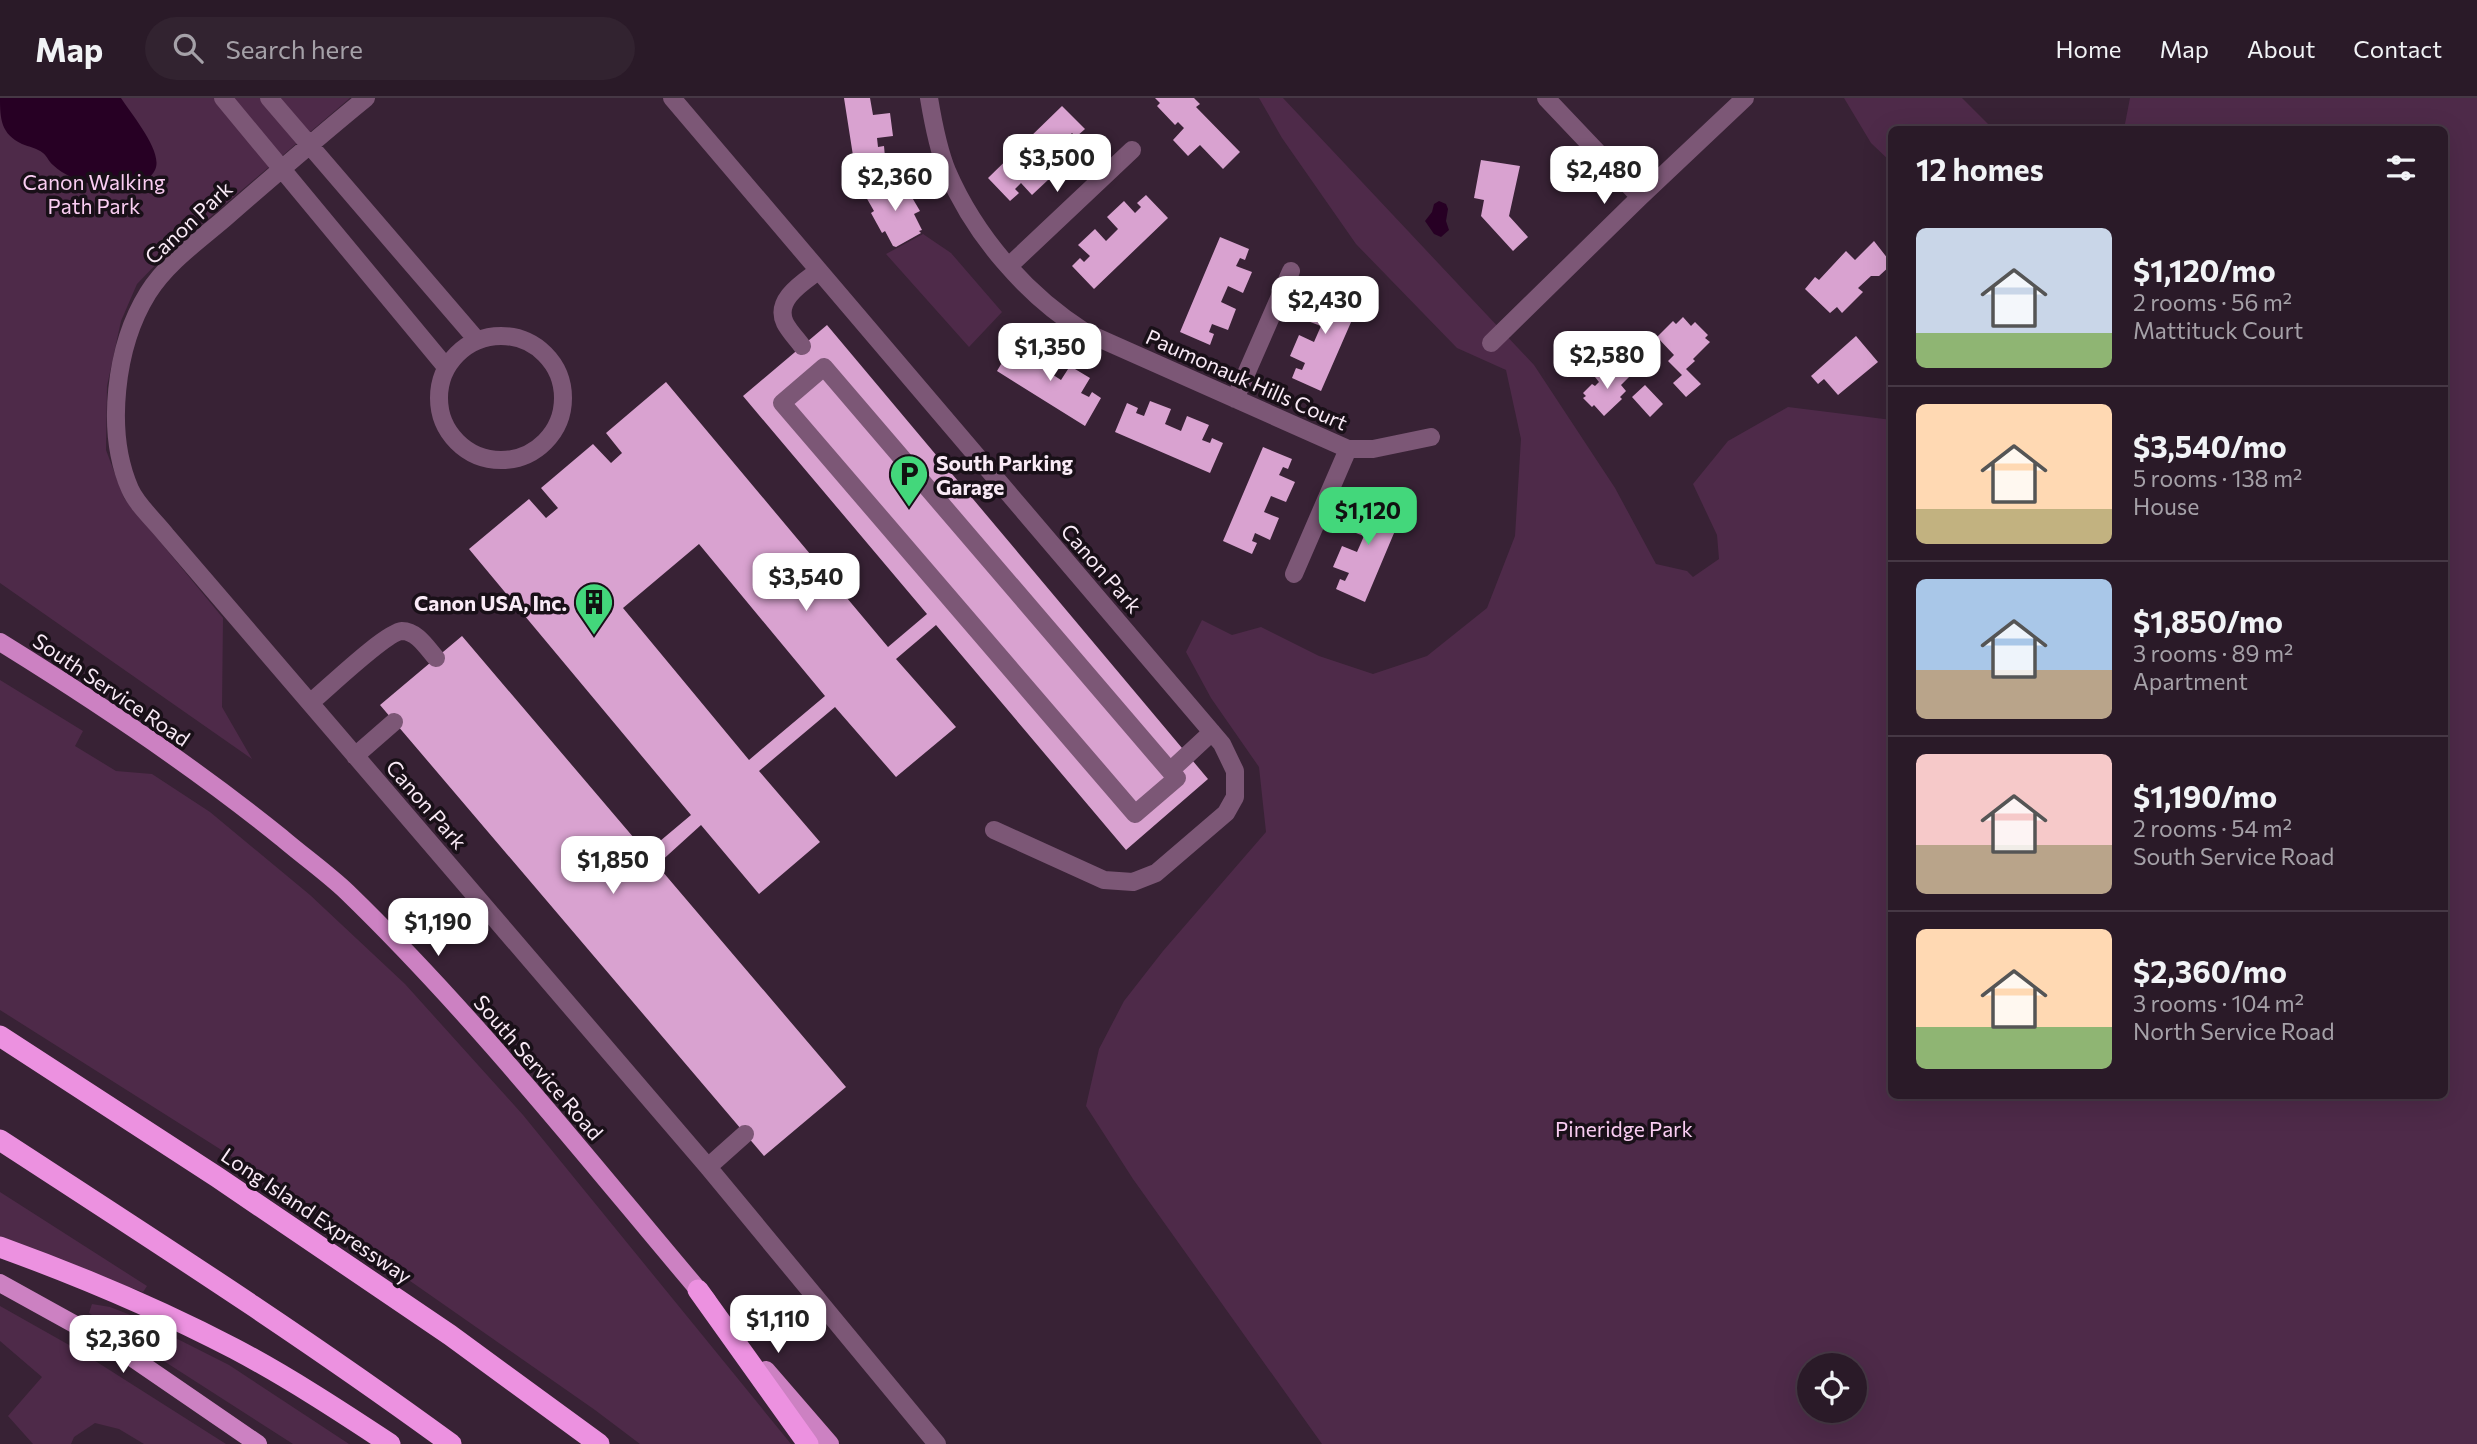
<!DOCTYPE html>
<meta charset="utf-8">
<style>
body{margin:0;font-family:Commissioner,sans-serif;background:#322330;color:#f1f3f6;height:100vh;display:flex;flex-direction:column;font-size:26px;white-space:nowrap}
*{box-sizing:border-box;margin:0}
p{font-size:23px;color:#a5a1a8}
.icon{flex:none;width:38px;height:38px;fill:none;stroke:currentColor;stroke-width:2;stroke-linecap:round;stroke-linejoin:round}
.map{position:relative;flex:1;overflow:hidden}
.panel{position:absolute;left:1888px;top:28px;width:560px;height:973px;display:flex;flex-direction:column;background:#2a1a28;border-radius:10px;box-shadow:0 7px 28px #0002,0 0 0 2px #463845}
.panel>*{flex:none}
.controls{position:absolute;left:1797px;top:1255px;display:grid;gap:14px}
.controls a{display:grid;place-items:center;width:70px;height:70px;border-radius:50%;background:#2a1a28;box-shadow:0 7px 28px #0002,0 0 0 2px #463845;font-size:35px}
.price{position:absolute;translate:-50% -60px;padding:0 16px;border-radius:14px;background:#fff;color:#222;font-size:23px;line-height:46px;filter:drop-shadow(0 2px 4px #0008)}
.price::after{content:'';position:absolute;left:50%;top:42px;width:21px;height:16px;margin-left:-10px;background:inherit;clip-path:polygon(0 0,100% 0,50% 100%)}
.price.selected{background:#43d77b;color:#111}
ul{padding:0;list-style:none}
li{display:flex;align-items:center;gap:21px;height:175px;padding:0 28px}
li+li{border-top:2px solid #463845}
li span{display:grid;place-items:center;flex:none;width:196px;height:140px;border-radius:10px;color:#555}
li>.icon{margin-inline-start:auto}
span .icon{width:84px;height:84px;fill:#fffc;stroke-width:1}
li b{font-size:30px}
h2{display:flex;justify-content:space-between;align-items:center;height:84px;padding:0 28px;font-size:30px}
header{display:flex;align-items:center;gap:42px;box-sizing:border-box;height:98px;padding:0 35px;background:#2a1a28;border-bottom:2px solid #463845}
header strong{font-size:33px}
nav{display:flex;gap:38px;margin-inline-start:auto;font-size:24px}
.search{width:490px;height:63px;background:#322330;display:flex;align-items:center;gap:18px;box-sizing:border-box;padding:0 24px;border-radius:38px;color:#a5a1a8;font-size:26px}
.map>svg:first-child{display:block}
.green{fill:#4e2a49;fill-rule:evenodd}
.water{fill:#270024}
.building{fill:#d9a2d0;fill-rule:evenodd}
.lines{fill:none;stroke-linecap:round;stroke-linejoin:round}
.minor{stroke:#7c5776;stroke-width:18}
.major{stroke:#cc81c2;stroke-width:18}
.highway{stroke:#ec91e0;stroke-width:21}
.labels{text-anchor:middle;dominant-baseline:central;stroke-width:7;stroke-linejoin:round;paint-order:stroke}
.park-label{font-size:21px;fill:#facdf2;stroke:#191018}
.street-label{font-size:21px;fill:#f9eaf6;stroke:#191018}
.poi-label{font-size:21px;font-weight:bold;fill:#f9eaf6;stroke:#191018;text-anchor:start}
</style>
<header>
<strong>Map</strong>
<div class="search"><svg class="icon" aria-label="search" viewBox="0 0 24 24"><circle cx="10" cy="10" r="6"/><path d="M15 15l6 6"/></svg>Search here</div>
<nav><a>Home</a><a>Map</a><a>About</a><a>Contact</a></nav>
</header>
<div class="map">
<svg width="2477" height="1346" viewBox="0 0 2477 1346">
<rect width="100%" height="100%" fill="#382235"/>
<!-- green -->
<path class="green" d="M 0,0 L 350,0 L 162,160 L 137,186 L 121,223 L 107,288 L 106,352 L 124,400 L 223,520 L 222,609 L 252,661 L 0,485 Z
M 1259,0 L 1283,0 L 1534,267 L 1615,390 L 1656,466 L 1687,473 L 1693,479 L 1719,461 L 1717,437 L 1693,386 L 1728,343 L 1788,309 L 1892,322 L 1892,998 L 2445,998 L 2445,32 L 2124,31 L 2130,0 L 2477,0 L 2477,1346 L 1322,1346 L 1133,1081 L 1086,1008 L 1099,951 L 1124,903 L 1163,853 L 1266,734 L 1259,669 L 1211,600 L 1186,554 L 1202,522 L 1232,537 L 1261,529 L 1319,558 L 1373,576 L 1427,558 L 1487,510 L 1515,438 L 1521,341 L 1506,272 L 1457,250 L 1356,146 L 1282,40 ZM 1810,1267 L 1855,1267 L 1855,1312 L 1810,1312 Z
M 1844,0 L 1962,0 L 1993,31 L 1892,32 L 1892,65 L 1871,45 Z
M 923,136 L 951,155 L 1002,214 L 969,249 L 886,156 Z
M 0,582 L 83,633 L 75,648 L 116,673 L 152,676 L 210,714 L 310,797 L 405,886 L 523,1017 L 791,1346 L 640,1346 L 595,1312 L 231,1058 L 0,912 Z
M 0,1094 L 147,1188 L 143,1194 L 0,1142 Z
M 92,1206 L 110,1209 L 128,1216 L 229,1267 L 349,1346 L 293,1346 L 89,1215 Z
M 0,1208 L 78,1252 L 226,1346 L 144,1346 L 119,1331 L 95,1325 L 74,1339 L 71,1346 L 33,1346 L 8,1318 L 42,1279 L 0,1243 Z"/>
<!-- water -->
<path class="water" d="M 0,0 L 121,0 C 131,16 164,54 155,72 C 151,80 141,86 135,92 C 124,85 106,90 92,86 C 79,83 63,77 53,67 C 49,64 47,58 43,55 C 37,50 29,49 22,46 C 1,36 0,21 0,0 Z
M 1439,103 L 1446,106 L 1448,111 L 1446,123 L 1449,132 L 1441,139 L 1434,136 L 1425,123 L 1432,114 L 1434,106 Z"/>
<!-- building -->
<path class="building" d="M 844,0 L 870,0 L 873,17 L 890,15 L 893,38 L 877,40 L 878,49 L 884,48 L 885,59 L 854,64 Z
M 1155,0 L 1194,0 L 1200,6 L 1196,9 L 1240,54 L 1223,71 L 1200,47 L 1188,58 L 1173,42 L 1184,30 L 1178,24 L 1175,27 L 1157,8 L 1160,5 Z
M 1062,8 L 1085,31 L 1076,39 L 1072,35 L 1066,41 L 1078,53 L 1061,69 L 1050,57 L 1038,69 L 1049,81 L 1032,97 L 1021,85 L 1015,91 L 1019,95 L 1010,103 L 988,80 Z
M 1481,62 L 1520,68 L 1509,118 L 1528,139 L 1513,153 L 1481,118 L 1484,102 L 1474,100 Z
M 892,82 L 893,85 L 895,84 L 904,99 L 910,96 L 920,113 L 914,116 L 922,132 L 919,133 L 921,135 L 896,149 L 893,148 L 885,133 L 882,135 L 871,115 L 874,113 L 866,99 L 869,97 L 868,96 Z
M 1146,97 L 1168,120 L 1094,191 L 1072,168 L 1080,160 L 1084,164 L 1090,158 L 1078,147 L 1095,131 L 1106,143 L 1118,131 L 1107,119 L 1124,103 L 1135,115 L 1141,109 L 1137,105 Z
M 1220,139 L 1249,151 L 1245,162 L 1240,160 L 1236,168 L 1252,174 L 1243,195 L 1228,188 L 1221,204 L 1236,211 L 1228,232 L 1212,226 L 1209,234 L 1214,236 L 1210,247 L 1180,234 Z
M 1874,143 L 1892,166 L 1879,178 L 1871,178 L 1858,190 L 1863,194 L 1842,215 L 1837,209 L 1830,215 L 1805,191 L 1815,179 L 1819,182 L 1846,153 L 1855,162 Z
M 1333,186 L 1362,199 L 1321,293 L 1292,280 L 1296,270 L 1302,272 L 1305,265 L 1290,258 L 1299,237 L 1314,244 L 1321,228 L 1305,222 L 1314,200 L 1330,207 L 1333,199 L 1328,197 Z
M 1683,219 L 1691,228 L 1695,224 L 1708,237 L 1705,240 L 1710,244 L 1693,261 L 1695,263 L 1686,271 L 1701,286 L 1686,299 L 1673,285 L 1682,277 L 1668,263 L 1674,257 L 1657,239 L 1673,223 L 1676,226 Z
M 827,227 L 1208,681 L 1126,752 L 936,527 L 896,561 L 956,629 L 896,679 L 835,609 L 759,673 L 820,744 L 759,796 L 701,727 L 658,766 L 647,754 L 691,717 L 469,451 L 529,401 L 546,420 L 558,410 L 541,390 L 593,346 L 611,365 L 622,355 L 606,335 L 666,284 L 888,549 L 927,516 L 743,298 ZM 699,446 L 825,598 L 749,662 L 623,510 Z
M 1856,238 L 1878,264 L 1838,297 L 1824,281 L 1818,286 L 1811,278 Z
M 1013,246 L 1023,252 L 1020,257 L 1027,262 L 1036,247 L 1056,259 L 1047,273 L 1061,282 L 1070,268 L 1090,280 L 1081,295 L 1089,299 L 1092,294 L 1101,300 L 1085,328 L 997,273 Z
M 1619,267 L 1630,278 L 1621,287 L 1626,293 L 1620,299 L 1622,301 L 1604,318 L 1594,307 L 1592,309 L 1583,300 L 1586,298 L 1583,295 L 1592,286 L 1595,288 L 1599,284 L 1595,279 L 1600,274 L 1606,280 Z
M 1645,287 L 1663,306 L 1650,319 L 1632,299 Z
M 1150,303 L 1171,311 L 1165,326 L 1181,333 L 1187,318 L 1209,327 L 1202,342 L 1210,345 L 1212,340 L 1223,345 L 1210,375 L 1115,334 L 1127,305 L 1138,310 L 1136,315 L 1144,318 Z
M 1263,349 L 1292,361 L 1288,371 L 1283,369 L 1279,377 L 1295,384 L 1286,404 L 1271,398 L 1264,414 L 1279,420 L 1270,442 L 1255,435 L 1252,443 L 1257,445 L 1252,456 L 1223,443 Z
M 1375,396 L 1405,409 L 1365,504 L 1336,491 L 1340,481 L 1345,483 L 1349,475 L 1333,469 L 1342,448 L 1357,454 L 1364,438 L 1348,432 L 1357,411 L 1373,417 L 1376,409 L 1371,407 Z
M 462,538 L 846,989 L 764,1058 L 380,607 Z"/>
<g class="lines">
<!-- minor -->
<path class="minor" d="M 223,0 L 446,269
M 269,0 L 477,242
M 366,0 C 318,39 271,80 224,121 C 197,144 167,165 148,195 C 115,248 105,334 130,391 C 137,407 155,423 166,437 L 708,1069 L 937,1346
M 672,0 L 1222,646 L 1235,673 L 1235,699 L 1226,715 L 1156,775 L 1133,784 L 1104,782 L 994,732
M 929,0 C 933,24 938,51 947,73 C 975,138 1026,197 1085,234 L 1348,351 L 1373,351 L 1431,339
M 1546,0 L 1640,99
M 1009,168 L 1132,52
M439 300a62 62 0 1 1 124 0a62 62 0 1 1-124 0Z
M 1491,245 L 1640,99 L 1745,0
M 802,248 C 797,241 789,233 785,225 C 774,202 802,185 818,173
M 1235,301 L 1291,173
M 1294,476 L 1348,351
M 311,604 C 327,591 386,534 402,533 C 417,533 427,550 436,560
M 355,658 L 394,624
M 1170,673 L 1177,680 L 1135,716 L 782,305 L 824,269 L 1170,673 L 1212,634
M 708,1069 L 745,1036"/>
<!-- major -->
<path class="major" d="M 0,544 C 97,604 193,668 282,740 C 303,758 327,775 347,794 C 477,920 590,1064 707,1202
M 0,1185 L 121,1252 L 258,1346
M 766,1272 L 830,1346"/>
<!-- highway -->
<path class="highway" d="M 0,938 L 217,1079 L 450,1237 L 599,1346
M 0,1042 C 152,1141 305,1239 451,1346
M 0,1149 C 80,1178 160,1212 235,1251 C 288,1279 340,1313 390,1346
M 698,1192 L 808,1346"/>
</g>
<!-- icons -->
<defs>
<g id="parking-pin" transform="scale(2.0125)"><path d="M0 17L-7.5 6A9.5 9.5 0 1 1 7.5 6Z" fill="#43d77b" stroke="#191018"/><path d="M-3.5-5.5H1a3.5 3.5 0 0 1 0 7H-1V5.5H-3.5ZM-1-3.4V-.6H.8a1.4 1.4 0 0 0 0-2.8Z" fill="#111"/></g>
<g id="building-pin" transform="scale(2.0125)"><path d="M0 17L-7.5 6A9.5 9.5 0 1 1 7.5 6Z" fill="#43d77b" stroke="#191018"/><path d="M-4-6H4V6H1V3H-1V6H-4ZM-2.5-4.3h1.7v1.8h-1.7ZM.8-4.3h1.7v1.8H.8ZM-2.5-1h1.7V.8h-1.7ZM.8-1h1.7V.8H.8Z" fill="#111"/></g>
</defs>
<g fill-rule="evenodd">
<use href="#parking-pin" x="909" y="376"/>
<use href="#building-pin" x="594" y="504"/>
</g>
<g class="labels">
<!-- park labels -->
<g class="park-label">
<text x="94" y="83">Canon Walking<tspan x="94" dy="24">Path Park</tspan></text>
<text x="1624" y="1030">Pineridge Park</text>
</g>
<!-- street labels -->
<g class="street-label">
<text transform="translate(188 124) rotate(-43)">Canon Park</text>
<text transform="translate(1247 281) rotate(24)">Paumonauk Hills Court</text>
<text transform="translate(1102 470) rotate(49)">Canon Park</text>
<text transform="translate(112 591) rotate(34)">South Service Road</text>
<text transform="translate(427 706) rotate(49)">Canon Park</text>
<text transform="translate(539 969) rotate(49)">South Service Road</text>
<text transform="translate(317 1117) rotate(34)">Long Island Expressway</text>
</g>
<!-- poi labels -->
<g class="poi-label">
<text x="936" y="364">South Parking<tspan x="936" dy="24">Garage</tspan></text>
<text x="567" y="504" text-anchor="end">Canon USA, Inc.</text>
</g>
</g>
</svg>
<div class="controls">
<a><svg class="icon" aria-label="locate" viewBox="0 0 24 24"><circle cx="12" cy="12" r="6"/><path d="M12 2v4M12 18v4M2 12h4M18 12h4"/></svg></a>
</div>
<b class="price" style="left:1057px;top:96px">$3,500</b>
<b class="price" style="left:1604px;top:108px">$2,480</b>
<b class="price" style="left:895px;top:115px">$2,360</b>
<b class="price" style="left:1325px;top:238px">$2,430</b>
<b class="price" style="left:1050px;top:285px">$1,350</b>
<b class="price" style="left:1607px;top:293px">$2,580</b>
<b class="price selected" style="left:1368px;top:449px">$1,120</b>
<b class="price" style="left:806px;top:515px">$3,540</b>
<b class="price" style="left:613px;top:798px">$1,850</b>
<b class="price" style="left:438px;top:860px">$1,190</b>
<b class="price" style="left:778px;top:1257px">$1,110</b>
<b class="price" style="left:123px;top:1277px">$2,360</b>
<section class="panel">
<h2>12 homes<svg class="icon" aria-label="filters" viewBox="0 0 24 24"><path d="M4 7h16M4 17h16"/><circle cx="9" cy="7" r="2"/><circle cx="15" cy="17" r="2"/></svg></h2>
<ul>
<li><span style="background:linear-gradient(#c9d6e8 75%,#8fb573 0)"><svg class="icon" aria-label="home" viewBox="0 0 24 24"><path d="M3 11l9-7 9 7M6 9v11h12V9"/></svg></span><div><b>$1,120/mo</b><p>2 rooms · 56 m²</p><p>Mattituck Court</p></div></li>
<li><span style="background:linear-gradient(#ffd9b3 75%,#c2b280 0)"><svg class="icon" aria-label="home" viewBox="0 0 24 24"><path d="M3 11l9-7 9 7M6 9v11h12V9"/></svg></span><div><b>$3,540/mo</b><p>5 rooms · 138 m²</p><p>House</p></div></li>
<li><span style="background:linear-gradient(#a9c7e8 65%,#b9a48a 0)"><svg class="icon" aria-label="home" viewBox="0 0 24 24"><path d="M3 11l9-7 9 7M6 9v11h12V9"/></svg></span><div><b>$1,850/mo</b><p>3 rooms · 89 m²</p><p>Apartment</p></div></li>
<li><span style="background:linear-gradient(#f6c9c9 65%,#b9a48a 0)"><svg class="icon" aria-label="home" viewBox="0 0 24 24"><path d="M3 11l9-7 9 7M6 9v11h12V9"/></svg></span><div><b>$1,190/mo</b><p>2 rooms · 54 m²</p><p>South Service Road</p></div></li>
<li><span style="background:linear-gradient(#ffd9b3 70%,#8fb573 0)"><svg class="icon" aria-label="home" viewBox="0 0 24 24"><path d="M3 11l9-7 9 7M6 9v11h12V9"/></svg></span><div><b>$2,360/mo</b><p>3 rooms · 104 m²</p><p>North Service Road</p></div></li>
</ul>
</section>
</div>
